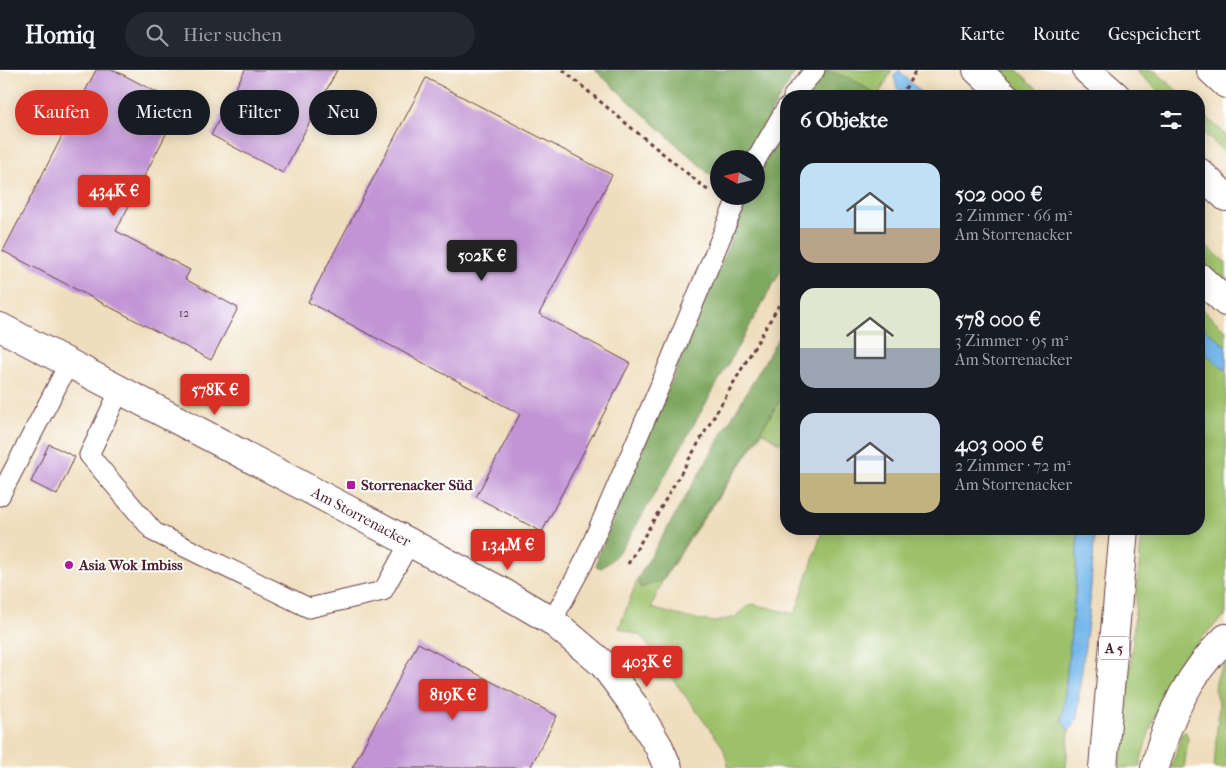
<!DOCTYPE html>
<html lang="de">
<meta charset="utf-8">
<style>
body{margin:0;font-family:"IM FELL French Canon",serif;background:#242831;color:#f1f3f6;height:100vh;display:flex;flex-direction:column;font-size:19px;white-space:nowrap}
*{box-sizing:border-box;margin:0}
p{font-size:16px;color:#9ea1a6}
.icon{flex:none;width:28px;height:28px;fill:none;stroke:currentColor;stroke-width:2;stroke-linecap:round;stroke-linejoin:round}
.map{position:relative;flex:1;overflow:hidden}
.panel{position:absolute;left:780px;top:20px;width:425px;height:445px;display:flex;flex-direction:column;background:#171b24;border-radius:20px;box-shadow:0 2px 12px #0003}
.panel>*{flex:none}
.banner{position:absolute;left:15px;top:20px;width:475px;height:45px;display:flex;gap:10px}
.needle{width:32px;rotate:278deg}
.controls{position:absolute;left:710px;top:80px;display:grid;gap:10px}
.controls a{display:grid;place-items:center;width:55px;height:55px;border-radius:50%;background:#171b24;box-shadow:0 2px 12px #0003;font-size:25px}
.price{position:absolute;translate:-50% -42px;padding:0 11px;border-radius:5px;background:#d93025;color:#fff;font-size:16px;line-height:32px;filter:drop-shadow(0 1px 2px #0008)}
.price::after{content:'';position:absolute;left:50%;top:30px;width:15px;height:11px;margin-left:-8px;background:inherit;clip-path:polygon(0 0,100% 0,50% 100%)}
.price.current{background:#222;color:#fff}
ul{padding:0;list-style:none}
li{display:flex;align-items:center;gap:15px;height:125px;padding:0 20px}
li span{display:grid;place-items:center;flex:none;width:140px;height:100px;border-radius:15px;color:#555}
li>.icon{margin-inline-start:auto}
span .icon{width:60px;height:60px;fill:#fffc;stroke-width:1}
li b{font-size:21px}
h2{display:flex;justify-content:space-between;align-items:center;height:60px;padding:0 20px;font-size:21px}
.chip{padding:0 18px;border-radius:22px;background:#171b24;box-shadow:0 2px 12px #0003;font-size:18px;line-height:45px}
.chip.current{background:#d93025;color:#fff}
header{display:flex;align-items:center;gap:30px;box-sizing:border-box;height:70px;padding:0 25px;background:#171b24;border-bottom:1px solid #363941}
header strong{font-size:24px}
nav{display:flex;gap:28px;margin-inline-start:auto;font-size:18px}
.search{width:350px;height:45px;background:#242831;display:flex;align-items:center;gap:12px;box-sizing:border-box;padding:0 18px;border-radius:28px;color:#9ea1a6;font-size:19px}
.map>svg:first-child{display:block}
.green{fill:#9dc16b;stroke:#74704b}
.forest{fill:#7ea75f;stroke:#646345}
.water{fill:#76b8eb;stroke:#606c8b}
.building{fill:#c194d4}
.lines{fill:none;stroke-linecap:round;stroke-linejoin:round}
.service-casing{stroke:#633c41;stroke-width:21}
.tertiary-casing{stroke:#633c41;stroke-width:30}
.motorway-casing{stroke:#633c41;stroke-width:30}
.path{stroke:#633c41;stroke-width:3;stroke-dasharray:4 4;stroke-linecap:butt}
.service{stroke:#fff;stroke-width:19}
.tertiary{stroke:#fff;stroke-width:28}
.motorway{stroke:#fff;stroke-width:28}
.poi-dot{fill:#b5179e;stroke:#fff;stroke-width:2}
.labels{text-anchor:middle;dominant-baseline:central;stroke-width:4;stroke-linejoin:round;paint-order:stroke}
.number-label{font-size:12px;fill:#683c55}
.shield{fill:#fff;stroke:#80626b;stroke-width:1}
.shield-label{font-size:14px;font-weight:bold;fill:#4a1f2b}
.poi-label{font-size:15px;font-weight:bold;fill:#4a1f2b;stroke:#fff;text-anchor:start}
.street-label{font-size:15px;fill:#4a1f2b;stroke:#fff}
</style>
<header>
<strong>Homiq</strong>
<div class="search"><svg class="icon" aria-label="search" viewBox="0 0 24 24"><circle cx="10" cy="10" r="6"/><path d="M15 15l6 6"/></svg>Hier suchen</div>
<nav><a>Karte</a><a>Route</a><a>Gespeichert</a></nav>
</header>
<div class="map">
<svg width="1226" height="698" viewBox="0 0 1226 698">
<rect width="100%" height="100%" fill="#fff"/>
<filter id="ink" filterUnits="userSpaceOnUse"><feTurbulence type="fractalNoise" baseFrequency=".02" numOctaves="2"/><feDisplacementMap in="SourceGraphic" scale="10" xChannelSelector="R" yChannelSelector="G"/><feConvolveMatrix kernelMatrix="1 2 1 2 8 2 1 2 1" color-interpolation-filters="sRGB"/></filter>
<filter id="wash" filterUnits="userSpaceOnUse"><feTurbulence type="fractalNoise" baseFrequency=".0096" numOctaves="4" result="noise"/><feDisplacementMap in="SourceGraphic" scale="20" xChannelSelector="R" yChannelSelector="G"/><feGaussianBlur stdDeviation="1.12" result="paint"/><feColorMatrix in="noise" values="0 0 0 0 0 0 0 0 0 0 0 0 0 0 0 0 0 1.4 0 .05"/><feComposite in="paint" operator="in"/></filter>
<g filter="url(#wash)">
<rect width="100%" height="100%" fill="#efdebd"/>
<!-- green -->
<path class="green" d="M 825,0 L 892,0 L 878,26 L 850,8 L 814,10 Z
M 992,0 L 1017,0 L 1045,26 L 1020,26 Z
M 1135,0 L 1154,0 L 1183,26 L 1164,26 Z
M 1199,40 L 1226,65 L 1226,83 L 1199,59 Z
M 1199,169 L 1226,193 L 1226,215 L 1199,189 Z
M 1199,236 L 1226,261 L 1226,545 C 1180,582 1152,642 1139,698 L 1119,698 L 1128,627 L 1142,459 L 1199,459 Z
M 786,321 L 786,377 L 763,362 L 691,467 L 662,512 L 651,538 L 688,548 L 715,552 L 735,547 L 746,537 L 753,534 L 795,544 L 823,459 L 1078,459 L 1075,523 L 1062,651 L 1069,661 L 1066,698 L 729,698 L 723,677 L 641,566 L 619,558 L 638,508 L 640,518 L 670,497 L 689,467 L 739,395 Z
M 1226,591 L 1226,698 L 1214,698 L 1219,634 C 1211,620 1217,603 1226,591 Z
M 1184,661 L 1186,662 L 1188,669 L 1184,698 L 1171,698 L 1181,666 Z"/>
<!-- forest -->
<path class="forest" d="M 595,0 L 795,0 L 794,4 L 743,89 L 719,89 L 719,113 Z
M 827,1 L 850,8 L 878,26 L 801,26 L 814,10 Z
M 786,52 L 786,192 L 647,437 C 636,455 620,488 601,498 L 596,496 L 598,487 L 749,126 L 756,126 L 756,108 Z
M 786,255 L 786,321 L 739,395 L 689,467 L 661,511 L 640,518 L 638,508 Z"/>
<!-- water -->
<path class="water" d="M 899,0 L 922,24 L 923,26 L 906,26 L 897,18 L 894,6 Z
M 1199,254 L 1226,276 L 1226,301 L 1199,278 Z
M 1078,459 L 1095,459 L 1089,544 L 1079,623 L 1078,648 L 1069,661 L 1062,651 L 1075,523 Z"/>
<g id="blocks">
<!-- building -->
<path class="building" d="M 96,0 L 114,0 L 181,35 L 116,161 L 190,200 L 185,209 L 238,238 L 211,290 L 3,181 Z
M 245,0 L 337,0 L 283,103 L 211,65 Z
M 426,8 L 612,105 L 539,244 L 630,293 L 542,462 L 476,427 L 520,344 L 308,232 Z
M 49,374 L 75,387 L 57,425 L 31,412 Z
M 418,573 L 557,646 L 530,698 L 352,698 Z"/>
</g>
</g>
<g filter="url(#ink)">
<use href="#blocks" fill-opacity="0" stroke="#633c41" stroke-width="1"/>
<g class="lines">
<!-- service casing -->
<g class="service-casing">
<path id="service" d="M 793,26 L 815,0
M 756,90 L 786,38
M 120,320 L 89,385 L 154,462 L 309,538 L 383,521 L 410,472
M 0,426 L 69,293
M 552,551 L 583,494 L 659,318 L 738,126"/>
</g>
<!-- tertiary casing -->
<g class="tertiary-casing">
<g id="tertiary">
<path id="s1" d="M 0,257 L 341,436 L 497,519 L 552,551 L 603,594 L 635,637 L 659,677 L 668,698"/>
</g>
</g>
<!-- motorway casing -->
<g class="motorway-casing">
<path id="motorway" d="M 977,0 L 1005,26
M 1087,0 L 1116,26
M 1211,0 L 1226,14
M 1199,102 L 1226,127
M 1199,207 L 1226,232
M 1103,698 L 1124,459
M 1155,698 C 1167,650 1189,603 1226,568"/>
</g>
<!-- path -->
<path class="path" d="M 563,0 L 628,55 L 710,122
M 901,26 L 916,0
M 628,494 L 786,223"/>
<!-- service -->
<use href="#service" class="service"/>
<!-- tertiary -->
<use href="#tertiary" class="tertiary"/>
<!-- motorway -->
<use href="#motorway" class="motorway"/>
</g>
</g>
<!-- markers -->
<g class="poi-dot">
<rect x="346" y="410" width="10" height="10" rx="2.5"/>
<circle cx="69" cy="495" r="5"/>
</g>
<g class="labels">
<!-- number labels -->
<g class="number-label">
<text x="184" y="243">12</text>
</g>
<!-- shield labels -->
<rect class="shield" x="1099" y="566.5" width="30" height="23" rx="4"/>
<g class="shield-label">
<text x="1114" y="578">A 5</text>
</g>
<!-- poi labels -->
<g class="poi-label">
<text x="361" y="415">Storrenacker Süd</text>
<text x="79" y="495">Asia Wok Imbiss</text>
</g>
<!-- street labels -->
<g class="street-label">
<text stroke="none"><textPath href="#s1" startOffset="408">Am Storrenacker</textPath></text>
</g>
</g>
</svg>
<div class="controls">
<a><svg class="needle" viewBox="-14 -14 28 28"><path d="M0-13l5 13h-10z" fill="#e53935"/><path d="M0 13l5-13h-10z" fill="#9ea1a6"/></svg></a>
</div>
<b class="price" style="left:114px;top:147px">434K €</b>
<b class="price current" style="left:482px;top:212px">502K €</b>
<b class="price" style="left:215px;top:346px">578K €</b>
<b class="price" style="left:508px;top:501px">1.34M €</b>
<b class="price" style="left:647px;top:618px">403K €</b>
<b class="price" style="left:453px;top:651px">819K €</b>
<div class="banner">
<a class="chip current">Kaufen</a>
<a class="chip">Mieten</a>
<a class="chip">Filter</a>
<a class="chip">Neu</a>
</div>
<section class="panel">
<h2>6 Objekte<svg class="icon" aria-label="filters" viewBox="0 0 24 24"><path d="M4 7h16M4 17h16"/><circle cx="9" cy="7" r="2"/><circle cx="15" cy="17" r="2"/></svg></h2>
<ul>
<li><span style="background:linear-gradient(#bfe0f5 65%,#b9a48a 0)"><svg class="icon" aria-label="home" viewBox="0 0 24 24"><path d="M3 11l9-7 9 7M6 9v11h12V9"/></svg></span><div><b>502 000 €</b><p>2 Zimmer · 66 m²</p><p>Am Storrenacker</p></div></li>
<li><span style="background:linear-gradient(#dfe7d0 60%,#9aa5b1 0)"><svg class="icon" aria-label="home" viewBox="0 0 24 24"><path d="M3 11l9-7 9 7M6 9v11h12V9"/></svg></span><div><b>578 000 €</b><p>3 Zimmer · 95 m²</p><p>Am Storrenacker</p></div></li>
<li><span style="background:linear-gradient(#c9d6e8 60%,#c2b280 0)"><svg class="icon" aria-label="home" viewBox="0 0 24 24"><path d="M3 11l9-7 9 7M6 9v11h12V9"/></svg></span><div><b>403 000 €</b><p>2 Zimmer · 72 m²</p><p>Am Storrenacker</p></div></li>
</ul>
</section>
</div>
